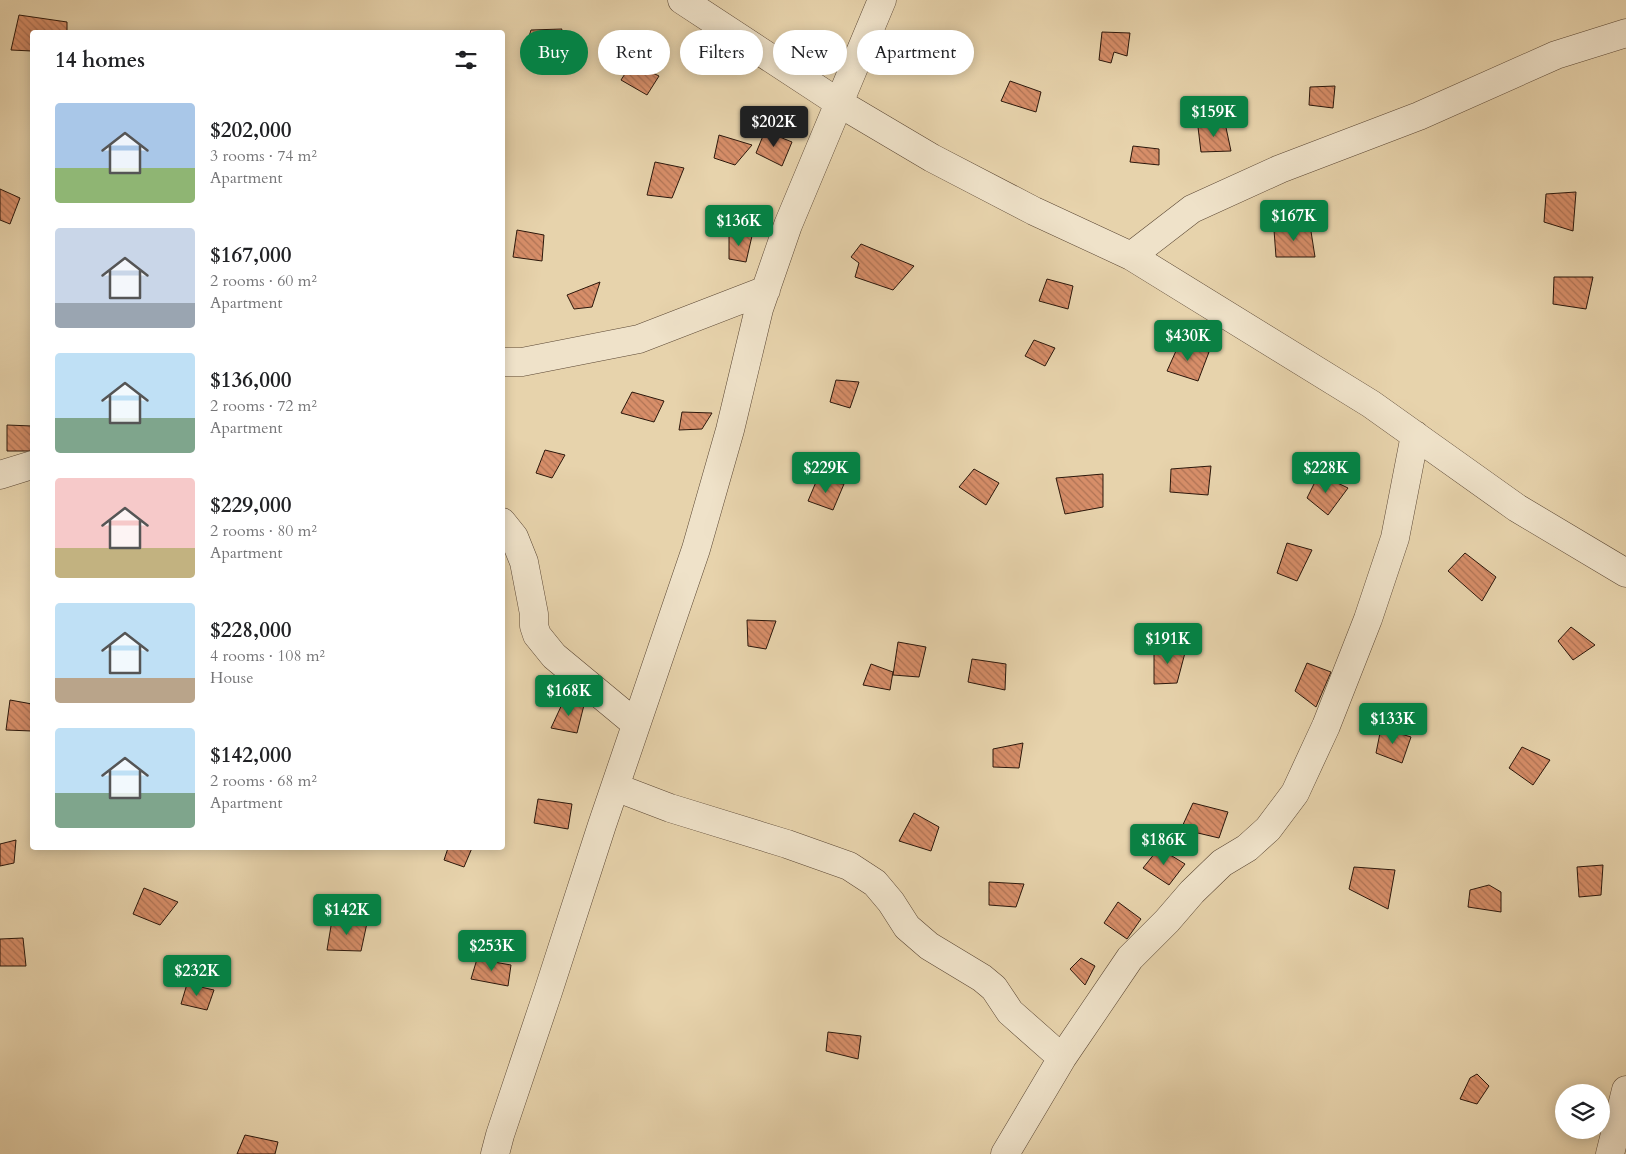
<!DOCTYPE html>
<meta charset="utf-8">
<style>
body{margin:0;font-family:Cardo,serif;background:#f2f2f2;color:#202124;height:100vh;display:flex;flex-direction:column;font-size:19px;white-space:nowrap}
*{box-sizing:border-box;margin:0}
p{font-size:16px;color:#757577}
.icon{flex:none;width:28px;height:28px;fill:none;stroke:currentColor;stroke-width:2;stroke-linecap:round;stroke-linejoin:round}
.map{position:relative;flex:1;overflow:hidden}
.panel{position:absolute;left:30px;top:30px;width:475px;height:820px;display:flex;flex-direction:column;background:#fff;border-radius:5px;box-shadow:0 2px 12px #0003}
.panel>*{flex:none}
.top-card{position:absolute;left:520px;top:30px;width:475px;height:45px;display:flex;gap:10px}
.buttons{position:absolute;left:1555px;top:1084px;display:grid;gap:10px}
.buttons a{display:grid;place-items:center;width:55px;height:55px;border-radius:50%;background:#fff;box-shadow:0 2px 12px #0003;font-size:25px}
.price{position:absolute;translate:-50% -42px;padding:0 11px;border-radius:5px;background:#0b8043;color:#fff;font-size:16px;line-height:32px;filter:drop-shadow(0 1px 2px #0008)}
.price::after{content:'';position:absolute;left:50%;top:30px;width:15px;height:11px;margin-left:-8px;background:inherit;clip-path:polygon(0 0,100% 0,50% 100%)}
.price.selected{background:#222;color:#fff}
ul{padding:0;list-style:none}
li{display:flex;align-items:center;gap:15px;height:125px;padding:0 25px}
li span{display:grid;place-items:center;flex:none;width:140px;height:100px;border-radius:5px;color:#555}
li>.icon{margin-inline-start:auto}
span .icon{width:60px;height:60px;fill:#fffc;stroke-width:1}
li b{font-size:21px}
h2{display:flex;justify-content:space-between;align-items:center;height:60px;padding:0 25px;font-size:21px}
.pill{padding:0 18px;border-radius:22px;background:#fff;box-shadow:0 2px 12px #0003;font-size:18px;line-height:45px}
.pill.selected{background:#0b8043;color:#fff}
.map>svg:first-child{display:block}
.building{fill:url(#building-back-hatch);stroke:#2b170b}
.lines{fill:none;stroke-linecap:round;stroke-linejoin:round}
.minor-casing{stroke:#5a4633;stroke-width:29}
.minor{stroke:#efe2c9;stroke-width:28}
</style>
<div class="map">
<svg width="1626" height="1154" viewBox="0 0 1626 1154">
<defs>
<pattern id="building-back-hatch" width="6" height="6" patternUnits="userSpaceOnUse" patternTransform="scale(1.25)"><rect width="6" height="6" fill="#d78e69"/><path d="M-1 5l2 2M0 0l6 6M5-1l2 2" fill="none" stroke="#af7355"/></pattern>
</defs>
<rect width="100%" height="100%" fill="#e7d3ac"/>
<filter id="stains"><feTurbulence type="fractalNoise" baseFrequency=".004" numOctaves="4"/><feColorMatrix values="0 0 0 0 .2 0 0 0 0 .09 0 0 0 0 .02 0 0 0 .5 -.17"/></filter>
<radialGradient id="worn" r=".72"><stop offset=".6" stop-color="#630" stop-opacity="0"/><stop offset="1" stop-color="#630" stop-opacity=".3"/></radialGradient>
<!-- building -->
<path class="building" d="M 19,15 L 67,22 L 67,32 L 32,32 L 32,51 L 11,50 Z
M 562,29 L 551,60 L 523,56 L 531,30 Z
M 1102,32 L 1130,33 L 1127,56 L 1114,52 L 1111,63 L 1099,60 Z
M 632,63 L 659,76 L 647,95 L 621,80 Z
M 1010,81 L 1041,92 L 1036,112 L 1001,101 Z
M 1335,86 L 1333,108 L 1309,105 L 1310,87 Z
M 1225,123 L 1231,151 L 1201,152 L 1198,127 Z
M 765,131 L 792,142 L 782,166 L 756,153 Z
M 719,135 L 752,145 L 735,165 L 714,158 Z
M 1133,146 L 1159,149 L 1159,165 L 1130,162 Z
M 655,162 L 684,168 L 672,198 L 647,195 Z
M 0,189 L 20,198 L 10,224 L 0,220 Z
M 1576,192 L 1573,231 L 1544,222 L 1546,194 Z
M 1310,225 L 1315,257 L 1276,257 L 1274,230 Z
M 517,230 L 544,235 L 542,261 L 513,257 Z
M 729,235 L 752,236 L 746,262 L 729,259 Z
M 861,244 L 914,266 L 893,290 L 855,277 L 859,263 L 851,257 Z
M 1554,277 L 1593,277 L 1586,309 L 1553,304 Z
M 1047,279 L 1073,286 L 1068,309 L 1039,301 Z
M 600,282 L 592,307 L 574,309 L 567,295 Z
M 1034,340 L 1055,348 L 1045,366 L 1025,356 Z
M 1180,342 L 1209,352 L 1198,381 L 1167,371 Z
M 836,380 L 859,382 L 850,408 L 830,402 Z
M 632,392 L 664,401 L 654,422 L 621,413 Z
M 682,412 L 712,413 L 702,429 L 679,430 Z
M 7,425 L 32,426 L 32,451 L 7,451 Z
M 545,450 L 565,455 L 552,478 L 536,473 Z
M 1211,466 L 1208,495 L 1170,492 L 1171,469 Z
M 974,469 L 999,483 L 986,505 L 959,487 Z
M 1103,474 L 1103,507 L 1065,514 L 1056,478 Z
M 1319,474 L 1348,488 L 1328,515 L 1307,498 Z
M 816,482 L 844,484 L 833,510 L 808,501 Z
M 1287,543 L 1312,550 L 1297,581 L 1277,573 Z
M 1465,553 L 1496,577 L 1482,601 L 1448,571 Z
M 747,620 L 776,621 L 766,649 L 748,646 Z
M 1571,627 L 1595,645 L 1573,660 L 1558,641 Z
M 898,642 L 926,647 L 919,677 L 893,675 Z
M 1154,649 L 1186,649 L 1177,683 L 1154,684 Z
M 972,659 L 1006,664 L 1005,690 L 968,682 Z
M 1307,663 L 1331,672 L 1316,707 L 1295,691 Z
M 871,664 L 893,672 L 890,690 L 863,685 Z
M 10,700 L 32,704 L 32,731 L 6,730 Z
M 564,700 L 584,705 L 577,733 L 551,728 Z
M 1381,728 L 1411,737 L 1402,763 L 1376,753 Z
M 1023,743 L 1019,768 L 993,767 L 993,749 Z
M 1522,747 L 1550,760 L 1533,785 L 1509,768 Z
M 538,799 L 572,804 L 568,829 L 534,823 Z
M 1193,803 L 1228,812 L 1219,838 L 1181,829 Z
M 914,813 L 939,827 L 931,851 L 899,841 Z
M 16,840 L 14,863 L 0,866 L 0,844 Z
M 448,848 L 472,848 L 464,867 L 444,860 Z
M 1159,848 L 1185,864 L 1169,885 L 1143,868 Z
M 1603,865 L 1601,895 L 1579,897 L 1577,867 Z
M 1354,867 L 1395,870 L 1388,909 L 1349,889 Z
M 989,882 L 1024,884 L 1016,907 L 989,905 Z
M 1489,885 L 1501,892 L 1501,912 L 1468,907 L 1470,890 Z
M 144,888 L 178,902 L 160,925 L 133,914 Z
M 1118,902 L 1141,919 L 1127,939 L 1104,923 Z
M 332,920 L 367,923 L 361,951 L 327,950 Z
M 23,938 L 26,966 L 0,966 L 0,939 Z
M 1081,958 L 1095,966 L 1085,985 L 1070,969 Z
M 477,959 L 511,965 L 508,986 L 471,979 Z
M 187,984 L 214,990 L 207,1010 L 181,1004 Z
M 828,1032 L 861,1036 L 858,1059 L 826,1051 Z
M 1477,1074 L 1489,1086 L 1477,1104 L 1460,1099 L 1470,1078 Z
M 245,1135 L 278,1142 L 275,1154 L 237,1154 Z"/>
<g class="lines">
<!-- minor casing -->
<g class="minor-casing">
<path id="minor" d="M 682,0 L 839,103 L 932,158 L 1034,211 L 1131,256 L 1371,404 L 1517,508 L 1626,573
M 1131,256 L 1192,209 L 1280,169 L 1419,116 L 1556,55 L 1626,33
M 502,362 L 522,362 L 639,339 L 766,290
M 0,475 L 32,465
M 502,522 L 514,537 L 524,562 L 534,614 L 534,626 L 537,635 L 554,656 L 636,724
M 615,787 L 670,808 L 787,844 L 849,866 L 875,883 L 891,902 L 907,927 L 929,946 L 982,978 L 994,988 L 1010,1012 L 1062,1058
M 495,1154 L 500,1135 L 548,992 L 602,825 L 696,549 L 730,430 L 759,309 L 788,225 L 882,0
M 1005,1154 L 1062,1058 L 1130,958 L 1167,921 L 1192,892 L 1222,863 L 1247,848 L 1268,829 L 1295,793 L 1326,726 L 1368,619 L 1395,538 L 1415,435
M 1610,1154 L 1626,1090"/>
</g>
<!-- minor -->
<use href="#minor" class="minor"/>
</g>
<rect width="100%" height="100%" filter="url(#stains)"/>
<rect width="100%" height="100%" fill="url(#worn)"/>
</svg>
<div class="buttons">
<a><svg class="icon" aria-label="layers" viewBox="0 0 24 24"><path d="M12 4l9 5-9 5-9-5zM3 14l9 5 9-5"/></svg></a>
</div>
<b class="price" style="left:1214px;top:138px">$159K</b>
<b class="price selected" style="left:774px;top:148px">$202K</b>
<b class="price" style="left:1294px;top:242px">$167K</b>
<b class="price" style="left:739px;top:247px">$136K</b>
<b class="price" style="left:1188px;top:362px">$430K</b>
<b class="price" style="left:826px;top:494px">$229K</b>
<b class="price" style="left:1326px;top:494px">$228K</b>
<b class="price" style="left:1168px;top:665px">$191K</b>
<b class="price" style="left:569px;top:717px">$168K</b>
<b class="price" style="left:1393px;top:745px">$133K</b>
<b class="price" style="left:1164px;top:866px">$186K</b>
<b class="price" style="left:347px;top:936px">$142K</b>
<b class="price" style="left:492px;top:972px">$253K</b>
<b class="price" style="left:197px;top:997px">$232K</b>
<div class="top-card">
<a class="pill selected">Buy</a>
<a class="pill">Rent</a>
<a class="pill">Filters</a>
<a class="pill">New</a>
<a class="pill">Apartment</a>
</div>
<section class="panel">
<h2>14 homes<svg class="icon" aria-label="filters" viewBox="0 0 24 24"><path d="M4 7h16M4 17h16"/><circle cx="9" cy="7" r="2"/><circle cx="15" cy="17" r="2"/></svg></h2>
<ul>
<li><span style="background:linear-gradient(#a9c7e8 65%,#8fb573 0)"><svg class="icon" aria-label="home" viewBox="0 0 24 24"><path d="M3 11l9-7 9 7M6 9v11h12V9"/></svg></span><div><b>$202,000</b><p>3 rooms · 74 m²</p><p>Apartment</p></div></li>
<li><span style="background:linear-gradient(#c9d6e8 75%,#9aa5b1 0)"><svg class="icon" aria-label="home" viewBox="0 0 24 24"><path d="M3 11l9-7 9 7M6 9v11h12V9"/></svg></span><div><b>$167,000</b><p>2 rooms · 60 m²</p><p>Apartment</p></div></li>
<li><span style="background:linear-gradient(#bfe0f5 65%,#7fa58c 0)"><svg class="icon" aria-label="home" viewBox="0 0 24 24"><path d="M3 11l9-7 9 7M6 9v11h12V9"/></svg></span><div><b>$136,000</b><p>2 rooms · 72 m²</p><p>Apartment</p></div></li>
<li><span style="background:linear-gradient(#f6c9c9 70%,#c2b280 0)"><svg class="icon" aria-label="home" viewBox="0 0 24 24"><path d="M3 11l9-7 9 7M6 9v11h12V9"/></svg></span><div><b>$229,000</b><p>2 rooms · 80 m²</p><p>Apartment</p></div></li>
<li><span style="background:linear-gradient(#bfe0f5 75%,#b9a48a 0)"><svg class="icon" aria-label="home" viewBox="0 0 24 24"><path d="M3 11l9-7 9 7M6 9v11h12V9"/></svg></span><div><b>$228,000</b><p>4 rooms · 108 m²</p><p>House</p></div></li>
<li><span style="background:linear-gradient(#bfe0f5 65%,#7fa58c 0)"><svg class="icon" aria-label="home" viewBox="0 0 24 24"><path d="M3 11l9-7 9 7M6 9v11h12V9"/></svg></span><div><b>$142,000</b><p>2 rooms · 68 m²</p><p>Apartment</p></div></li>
</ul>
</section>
</div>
